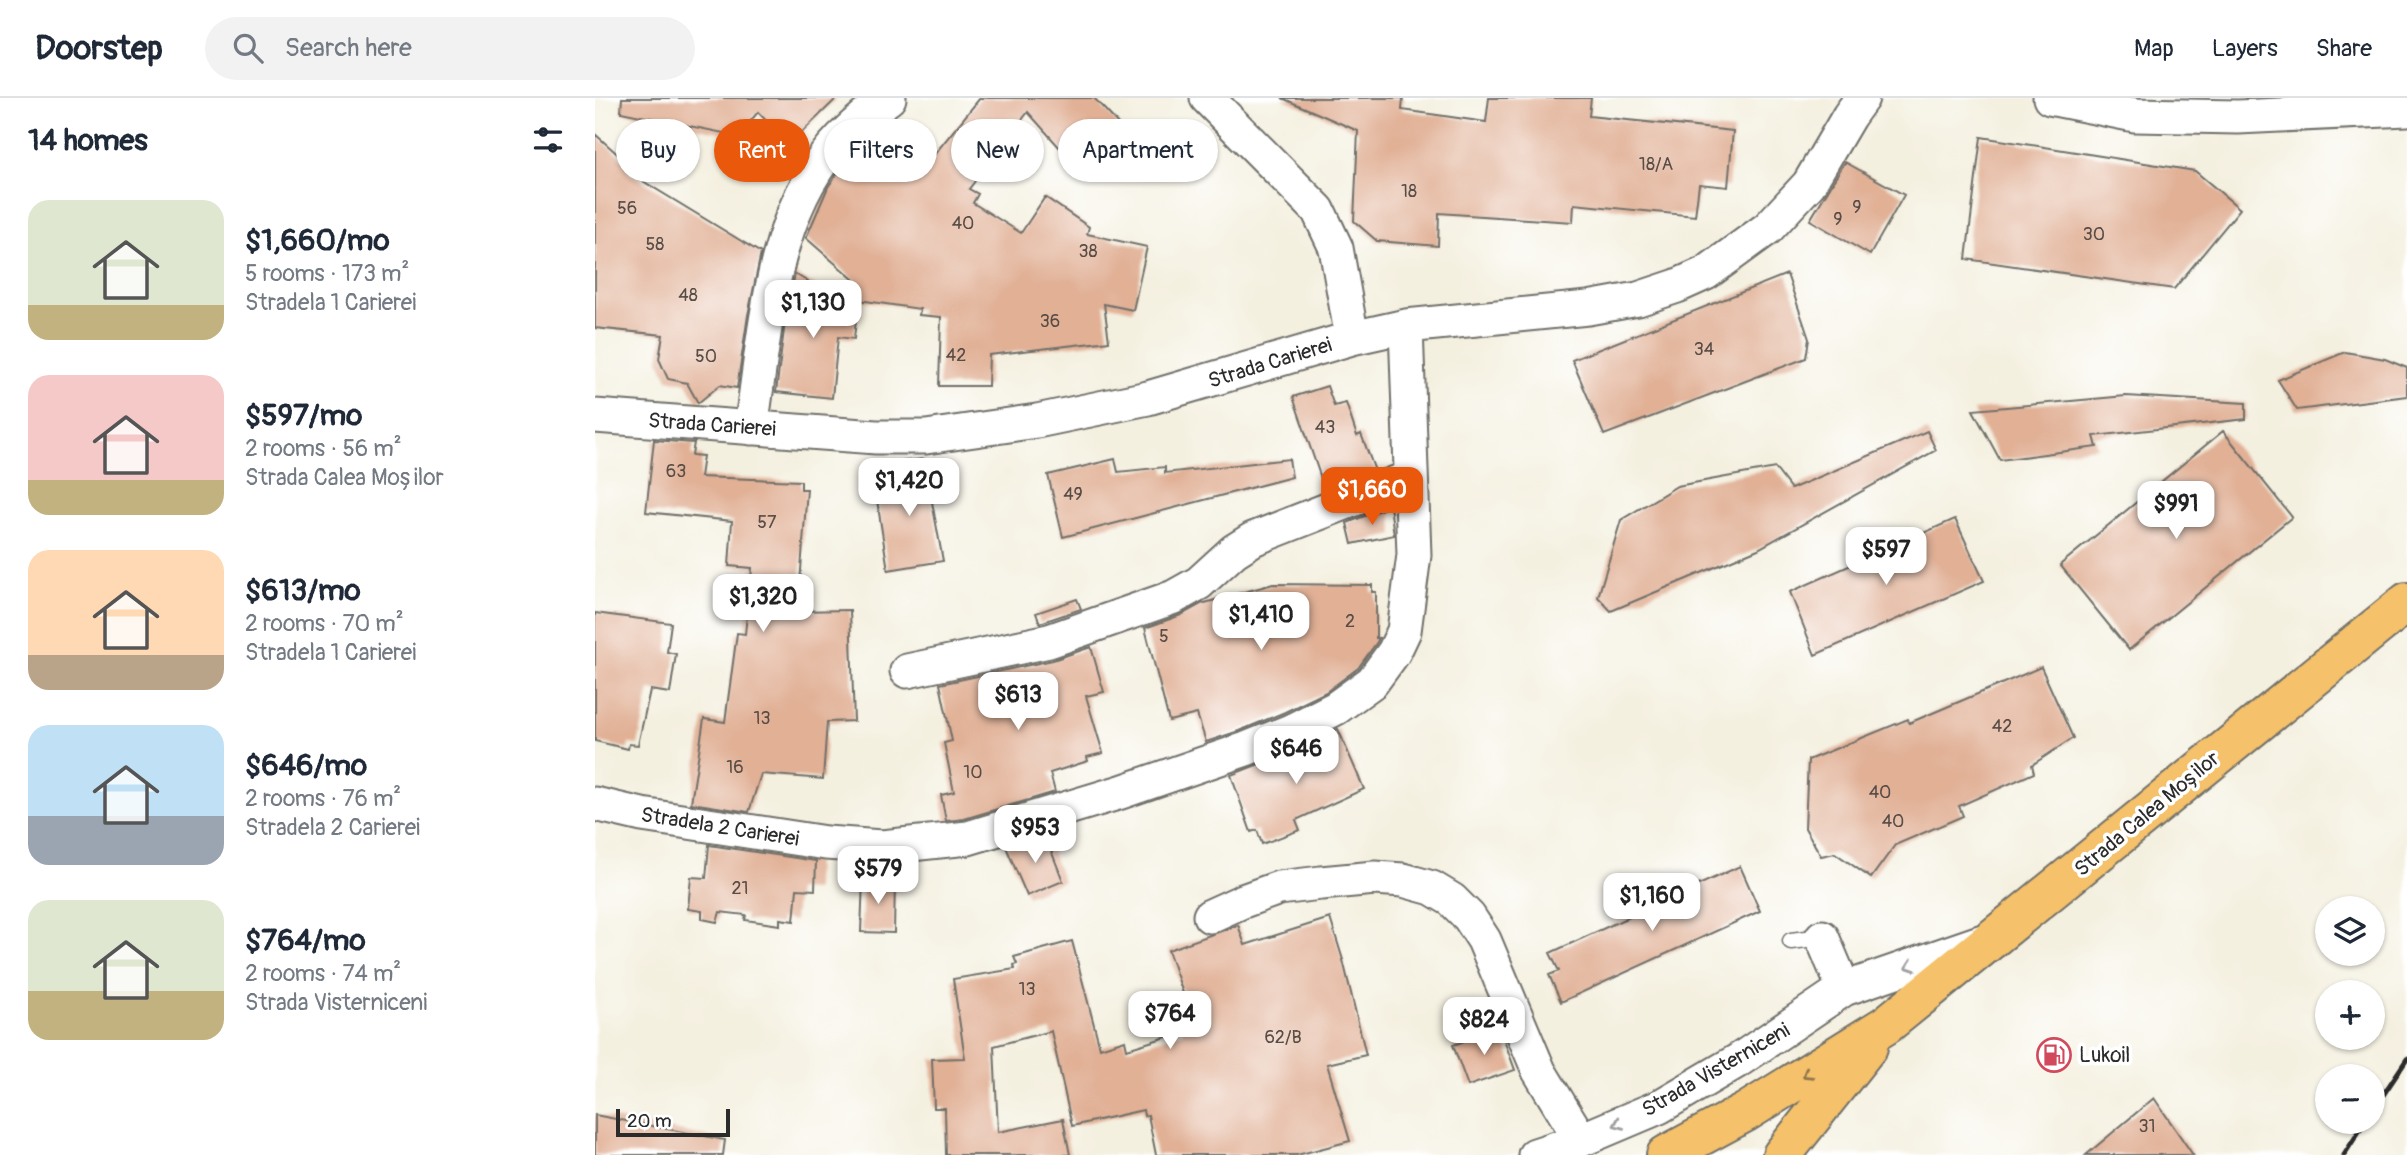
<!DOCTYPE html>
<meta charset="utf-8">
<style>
body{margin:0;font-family:Pangolin,sans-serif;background:#f2f2f3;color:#1f2937;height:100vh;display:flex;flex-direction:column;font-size:26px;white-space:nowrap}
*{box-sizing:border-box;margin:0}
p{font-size:23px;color:#747a83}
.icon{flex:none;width:38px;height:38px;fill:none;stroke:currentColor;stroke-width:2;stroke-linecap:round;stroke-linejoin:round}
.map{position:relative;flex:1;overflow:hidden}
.details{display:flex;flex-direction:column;background:#fff;width:595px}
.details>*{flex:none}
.top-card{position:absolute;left:21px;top:21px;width:665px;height:63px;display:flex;gap:14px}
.tools{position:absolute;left:1720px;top:798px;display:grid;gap:14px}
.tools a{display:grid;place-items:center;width:70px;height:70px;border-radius:50%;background:#fff;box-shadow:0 2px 5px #0004;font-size:35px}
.scale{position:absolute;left:21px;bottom:18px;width:114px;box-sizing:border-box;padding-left:7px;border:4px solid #2b2b2b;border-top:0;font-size:19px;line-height:24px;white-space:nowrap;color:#2b2b2b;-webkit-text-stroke:5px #fff;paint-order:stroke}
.price{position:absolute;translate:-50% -60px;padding:0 16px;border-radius:14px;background:#fff;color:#222;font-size:23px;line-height:46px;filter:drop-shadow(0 2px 4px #0008)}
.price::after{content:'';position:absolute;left:50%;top:42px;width:21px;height:16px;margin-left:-10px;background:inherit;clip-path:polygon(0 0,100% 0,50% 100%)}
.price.selected{background:#ea580c;color:#fff}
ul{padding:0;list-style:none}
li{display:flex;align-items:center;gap:21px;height:175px;padding:0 28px}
li span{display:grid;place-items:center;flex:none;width:196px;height:140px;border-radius:21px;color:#555}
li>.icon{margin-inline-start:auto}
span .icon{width:84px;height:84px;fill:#fffc;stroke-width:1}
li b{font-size:30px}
h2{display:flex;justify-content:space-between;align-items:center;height:84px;padding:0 28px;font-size:30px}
.pill{padding:0 24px;border-radius:32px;background:#fff;box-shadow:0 2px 5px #0004;font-size:24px;line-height:63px}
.pill.selected{background:#ea580c;color:#fff}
header{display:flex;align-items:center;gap:42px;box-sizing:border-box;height:98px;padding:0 35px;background:#fff;border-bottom:2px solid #e0e1e3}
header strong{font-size:33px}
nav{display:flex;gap:38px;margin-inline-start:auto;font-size:24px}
.search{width:490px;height:63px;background:#f2f2f3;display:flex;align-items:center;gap:18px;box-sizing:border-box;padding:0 24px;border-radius:38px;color:#747a83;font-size:26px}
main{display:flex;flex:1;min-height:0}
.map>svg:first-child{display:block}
.building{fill:#e1b095}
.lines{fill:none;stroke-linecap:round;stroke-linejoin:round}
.lane-casing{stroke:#71706a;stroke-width:19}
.street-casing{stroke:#71706a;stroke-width:37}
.primary-casing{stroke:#71706a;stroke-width:42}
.lane{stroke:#fff;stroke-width:16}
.street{stroke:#fff;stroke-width:33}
.primary{stroke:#f5c16b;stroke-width:38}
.rail{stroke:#2b2b2b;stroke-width:5}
.oneway{stroke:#a0a0a0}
.oneway2{stroke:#90764b}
.labels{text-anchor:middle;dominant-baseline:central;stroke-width:7;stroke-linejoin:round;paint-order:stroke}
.number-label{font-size:18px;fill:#584c46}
.street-label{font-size:21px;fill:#2b2b2b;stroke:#fff}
.poi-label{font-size:21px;fill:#2b2b2b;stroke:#fff;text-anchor:start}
</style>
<header>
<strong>Doorstep</strong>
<div class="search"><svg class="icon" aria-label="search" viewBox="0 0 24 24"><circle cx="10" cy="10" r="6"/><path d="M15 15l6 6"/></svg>Search here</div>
<nav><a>Map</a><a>Layers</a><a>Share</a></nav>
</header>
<main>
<section class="details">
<h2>14 homes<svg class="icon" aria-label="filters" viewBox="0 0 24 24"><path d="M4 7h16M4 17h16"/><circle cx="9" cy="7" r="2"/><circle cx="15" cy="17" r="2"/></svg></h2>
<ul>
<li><span style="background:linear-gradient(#dfe7d0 75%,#c2b280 0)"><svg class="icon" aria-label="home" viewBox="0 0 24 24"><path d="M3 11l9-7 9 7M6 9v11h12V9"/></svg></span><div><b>$1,660/mo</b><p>5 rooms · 173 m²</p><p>Stradela 1 Carierei</p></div></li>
<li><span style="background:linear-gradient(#f6c9c9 75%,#c2b280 0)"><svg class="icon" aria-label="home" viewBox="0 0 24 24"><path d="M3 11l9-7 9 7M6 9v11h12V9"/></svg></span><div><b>$597/mo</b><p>2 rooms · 56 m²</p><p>Strada Calea Moșilor</p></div></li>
<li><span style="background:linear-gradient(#ffd9b3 75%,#b9a48a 0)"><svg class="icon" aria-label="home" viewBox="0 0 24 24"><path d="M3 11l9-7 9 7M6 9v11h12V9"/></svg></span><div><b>$613/mo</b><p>2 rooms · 70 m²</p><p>Stradela 1 Carierei</p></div></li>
<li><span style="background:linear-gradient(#bfe0f5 65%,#9aa5b1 0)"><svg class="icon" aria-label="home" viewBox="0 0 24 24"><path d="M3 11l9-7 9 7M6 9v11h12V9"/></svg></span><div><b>$646/mo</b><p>2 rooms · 76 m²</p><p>Stradela 2 Carierei</p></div></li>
<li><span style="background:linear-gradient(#dfe7d0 65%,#c2b280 0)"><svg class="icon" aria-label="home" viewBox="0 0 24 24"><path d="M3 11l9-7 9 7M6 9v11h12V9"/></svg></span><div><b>$764/mo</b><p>2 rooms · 74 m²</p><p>Strada Visterniceni</p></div></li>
</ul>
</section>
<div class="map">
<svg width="1812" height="1057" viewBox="0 0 1812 1057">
<rect width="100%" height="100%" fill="#fff"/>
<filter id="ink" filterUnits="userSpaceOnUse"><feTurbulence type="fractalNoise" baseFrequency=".0143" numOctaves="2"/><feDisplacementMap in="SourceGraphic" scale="14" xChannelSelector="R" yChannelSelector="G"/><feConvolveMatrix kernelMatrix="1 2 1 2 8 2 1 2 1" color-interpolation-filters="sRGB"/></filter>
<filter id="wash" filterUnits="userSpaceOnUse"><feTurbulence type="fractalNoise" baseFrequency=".00686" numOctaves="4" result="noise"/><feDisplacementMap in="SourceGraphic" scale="28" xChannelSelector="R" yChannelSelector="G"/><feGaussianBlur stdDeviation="1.57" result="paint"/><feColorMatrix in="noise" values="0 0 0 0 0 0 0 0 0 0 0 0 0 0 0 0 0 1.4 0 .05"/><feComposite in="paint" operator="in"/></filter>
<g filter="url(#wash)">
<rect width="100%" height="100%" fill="#f4f0e0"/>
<g id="blocks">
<!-- building -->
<path class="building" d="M 27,0 L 242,0 L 194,47 L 163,14 L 143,38 L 26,14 Z
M 385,0 L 499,0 L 526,29 L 482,69 L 433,14 L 374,91 L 383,96 L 378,105 L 426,135 L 450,99 L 494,129 L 492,136 L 552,149 L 538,212 L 509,206 L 514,243 L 394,257 L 393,288 L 344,288 L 346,219 L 324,217 L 325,211 L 257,201 L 266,188 L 211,140 L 233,89 L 252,62 L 282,33 L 330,68 Z
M 687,0 L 808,0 L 807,12 L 891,24 L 894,0 L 996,0 L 994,18 L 1138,33 L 1133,89 L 1104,86 L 1100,118 L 979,106 L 978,124 L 844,115 L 843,148 L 782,143 L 759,123 L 763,33 Z
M 0,36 L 37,69 L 33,74 L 166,155 L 153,217 L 142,290 L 125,287 L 103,305 L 92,285 L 73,281 L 64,261 L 68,237 L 0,230 Z
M 1386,39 L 1600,73 L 1645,111 L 1579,191 L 1371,161 Z
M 1250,64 L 1309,97 L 1275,157 L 1215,122 Z
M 200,176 L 262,213 L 259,241 L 243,239 L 237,300 L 181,294 L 190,224 Z
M 1192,176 L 1214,241 L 1211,260 L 1009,337 L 977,262 Z
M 1750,254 L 1790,261 L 1812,270 L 1812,298 L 1702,312 L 1683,282 Z
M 732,288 L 739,308 L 751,305 L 762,338 L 766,336 L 780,373 L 730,392 L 698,299 Z
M 1531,298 L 1651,305 L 1651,321 L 1499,338 L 1502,349 L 1405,362 L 1378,312 Z
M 1332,333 L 1341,352 L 1163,451 L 1016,513 L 1003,499 L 1026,422 L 1082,388 L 1180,370 L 1196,391 Z
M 1628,333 L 1697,419 L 1534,552 L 1465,467 Z
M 59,342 L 99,345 L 97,357 L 108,358 L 105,379 L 206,383 L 206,391 L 212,391 L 203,513 L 255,512 L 259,623 L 232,624 L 228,681 L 166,676 L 154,714 L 96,705 L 109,621 L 130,624 L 142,535 L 150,536 L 157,470 L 134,468 L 137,423 L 51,414 Z
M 329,361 L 348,463 L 293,472 L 282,402 L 297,400 L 294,365 Z
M 520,361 L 523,374 L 570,369 L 570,375 L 694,361 L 697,379 L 468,439 L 453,377 Z
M 795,408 L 799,437 L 757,446 L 752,425 Z
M 1360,421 L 1389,483 L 1220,557 L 1195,494 Z
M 678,486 L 777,487 L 777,494 L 781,494 L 781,540 L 784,540 L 782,544 L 763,570 L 731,594 L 690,614 L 644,633 L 611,644 L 602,616 L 574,623 L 550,530 L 586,517 L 606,506 Z
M 482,501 L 486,511 L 445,525 L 441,515 Z
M 0,515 L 76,525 L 72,554 L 81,556 L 75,595 L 55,592 L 43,647 L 34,646 L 33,651 L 0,643 Z
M 496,549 L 509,594 L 491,598 L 508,655 L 492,659 L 493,663 L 455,675 L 460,694 L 369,721 L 351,723 L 346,697 L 359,694 L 349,645 L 357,643 L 345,586 L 458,562 Z
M 1446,569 L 1478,640 L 1437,667 L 1439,675 L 1364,708 L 1368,718 L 1300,747 L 1276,780 L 1240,755 L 1226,758 L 1210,730 L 1213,662 L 1313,621 L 1314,625 Z
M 743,631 L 769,691 L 701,722 L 705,732 L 667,746 L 662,732 L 656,734 L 636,677 L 705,650 Z
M 450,737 L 468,783 L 432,798 L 411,749 Z
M 114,747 L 221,763 L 220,792 L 202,791 L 199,823 L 185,821 L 185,827 L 150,822 L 151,817 L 125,814 L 122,824 L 107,821 L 107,813 L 93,811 L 96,779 L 111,780 Z
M 1145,768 L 1165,813 L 966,904 L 954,877 L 964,873 L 955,855 Z
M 268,780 L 300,781 L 299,835 L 266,834 Z
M 735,820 L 748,862 L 771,957 L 732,966 L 755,1043 L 702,1057 L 561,1057 L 553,1017 L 549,1018 L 548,1012 L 477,1028 L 456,933 L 399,948 L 403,1034 L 468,1021 L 475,1057 L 351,1057 L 350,1010 L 339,1010 L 337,961 L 370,960 L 358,881 L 420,871 L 419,867 L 422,866 L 419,859 L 477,843 L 505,950 L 530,942 L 532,951 L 588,934 L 586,927 L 598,924 L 573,852 L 643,827 L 650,847 Z
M 905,931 L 920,972 L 873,988 L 858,947 Z
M 1559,1000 L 1598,1057 L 1491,1057 Z
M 0,1017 L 130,1042 L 128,1057 L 0,1057 Z"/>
</g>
</g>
<g filter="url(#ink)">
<use href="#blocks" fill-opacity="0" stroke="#71706a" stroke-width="2"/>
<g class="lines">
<!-- lane casing -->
<g class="lane-casing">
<path id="lane" d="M 1196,843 L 1227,839"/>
</g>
<!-- street casing -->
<g class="street-casing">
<path id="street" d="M 612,0 L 723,112 L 741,150 L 757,240
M 1455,0 L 1540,17 L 1643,19 L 1812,11
M 0,318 L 281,339 L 331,339 L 442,323 L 553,300 L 757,240 L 811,228 L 993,210 L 1043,201 L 1082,188 L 1111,175 L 1173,130 L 1214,86 L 1254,18 L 1267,0
M 156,330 C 170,239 175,123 237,50 C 254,30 273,15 294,0
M 312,573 L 454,543 L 579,499 L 604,485 L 639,453 L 658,441 L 816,379
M 0,706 L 47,717 L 231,745 L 287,749 L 373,740 L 526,694 L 651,651 L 698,632 L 741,610 L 777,584 L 799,554 L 809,533 L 819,457 L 811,228
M 615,818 L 648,803 L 684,790 L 726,785 L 780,780 L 808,782 L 837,790 L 857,802 L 874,819 L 889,842 L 944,973 L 986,1042
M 1227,839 L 1249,891
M 940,1057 L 986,1042 L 1064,1009 L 1144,962 L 1249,891 L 1388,843"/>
</g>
<!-- primary casing -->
<g class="primary-casing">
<path id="primary" d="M 1071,1057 L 1151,1014 L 1291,927 L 1812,504
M 1187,1057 L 1273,949"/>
</g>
<!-- lane -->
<use href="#lane" class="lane"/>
<!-- street -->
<use href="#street" class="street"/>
<!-- primary -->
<use href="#primary" class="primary"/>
<!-- rail -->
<path class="rail" d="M 1778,1012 L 1812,961
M 1749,1057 L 1770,1024"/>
</g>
<!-- one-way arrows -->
<defs><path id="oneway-chevron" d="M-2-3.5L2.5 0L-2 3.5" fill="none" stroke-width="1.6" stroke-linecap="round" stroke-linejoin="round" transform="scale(1.75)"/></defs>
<g class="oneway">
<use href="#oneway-chevron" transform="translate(1315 868) rotate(161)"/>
<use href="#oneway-chevron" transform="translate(1023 1026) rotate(157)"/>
</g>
<use class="oneway2" href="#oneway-chevron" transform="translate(1212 976) rotate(148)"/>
</g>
<!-- icons -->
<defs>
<g id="fuel-ring" transform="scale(1.75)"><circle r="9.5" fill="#fff" stroke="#d1495b" stroke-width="1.5"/><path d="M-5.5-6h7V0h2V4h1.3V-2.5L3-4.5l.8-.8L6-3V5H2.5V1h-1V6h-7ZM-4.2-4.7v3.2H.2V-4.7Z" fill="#d1495b"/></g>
</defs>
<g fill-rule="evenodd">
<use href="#fuel-ring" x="1459" y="957"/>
</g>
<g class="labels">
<!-- number labels -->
<g class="number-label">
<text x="1061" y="66">18/A</text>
<text x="814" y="93">18</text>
<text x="1262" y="109">9</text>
<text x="32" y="110">56</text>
<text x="1243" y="121">9</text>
<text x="368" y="125">40</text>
<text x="1499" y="136">30</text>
<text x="60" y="146">58</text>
<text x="493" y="153">38</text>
<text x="93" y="197">48</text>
<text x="455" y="223">36</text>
<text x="1109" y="251">34</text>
<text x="361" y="257">42</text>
<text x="111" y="258">50</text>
<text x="730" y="329">43</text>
<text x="81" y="373">63</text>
<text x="478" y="396">49</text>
<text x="172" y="424">57</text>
<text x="755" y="523">2</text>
<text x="569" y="538">5</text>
<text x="167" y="620">13</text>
<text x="1407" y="628">42</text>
<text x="140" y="669">16</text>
<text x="378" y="674">10</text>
<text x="1285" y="694">40</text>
<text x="1298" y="723">40</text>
<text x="145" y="790">21</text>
<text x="432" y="891">13</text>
<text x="688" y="939">62/B</text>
<text x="1552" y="1028">31</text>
</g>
<!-- street labels -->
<g class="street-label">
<text transform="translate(675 265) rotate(-17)">Strada Carierei</text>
<text transform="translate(117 327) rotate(4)">Strada Carierei</text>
<text transform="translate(1552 716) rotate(-40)">Strada Calea Moșilor</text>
<text transform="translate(125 729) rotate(9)">Stradela 2 Carierei</text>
<text transform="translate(1121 972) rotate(-30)">Strada Visterniceni</text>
</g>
<!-- poi labels -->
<g class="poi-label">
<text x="1484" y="957">Lukoil</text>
</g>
</g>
</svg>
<div class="tools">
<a><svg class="icon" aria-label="layers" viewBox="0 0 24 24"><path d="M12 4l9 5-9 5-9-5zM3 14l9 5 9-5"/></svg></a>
<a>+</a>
<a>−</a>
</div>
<div class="scale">20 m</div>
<b class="price" style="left:218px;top:242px">$1,130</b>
<b class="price" style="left:314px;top:420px">$1,420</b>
<b class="price selected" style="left:777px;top:429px">$1,660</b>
<b class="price" style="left:1581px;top:443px">$991</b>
<b class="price" style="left:1291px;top:489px">$597</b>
<b class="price" style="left:168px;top:536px">$1,320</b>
<b class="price" style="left:666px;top:554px">$1,410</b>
<b class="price" style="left:423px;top:634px">$613</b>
<b class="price" style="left:701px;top:688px">$646</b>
<b class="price" style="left:440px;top:767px">$953</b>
<b class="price" style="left:283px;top:808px">$579</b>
<b class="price" style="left:1057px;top:835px">$1,160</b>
<b class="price" style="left:575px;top:953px">$764</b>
<b class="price" style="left:889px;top:959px">$824</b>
<div class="top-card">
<a class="pill">Buy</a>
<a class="pill selected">Rent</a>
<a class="pill">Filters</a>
<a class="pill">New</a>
<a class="pill">Apartment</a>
</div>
</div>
</main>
